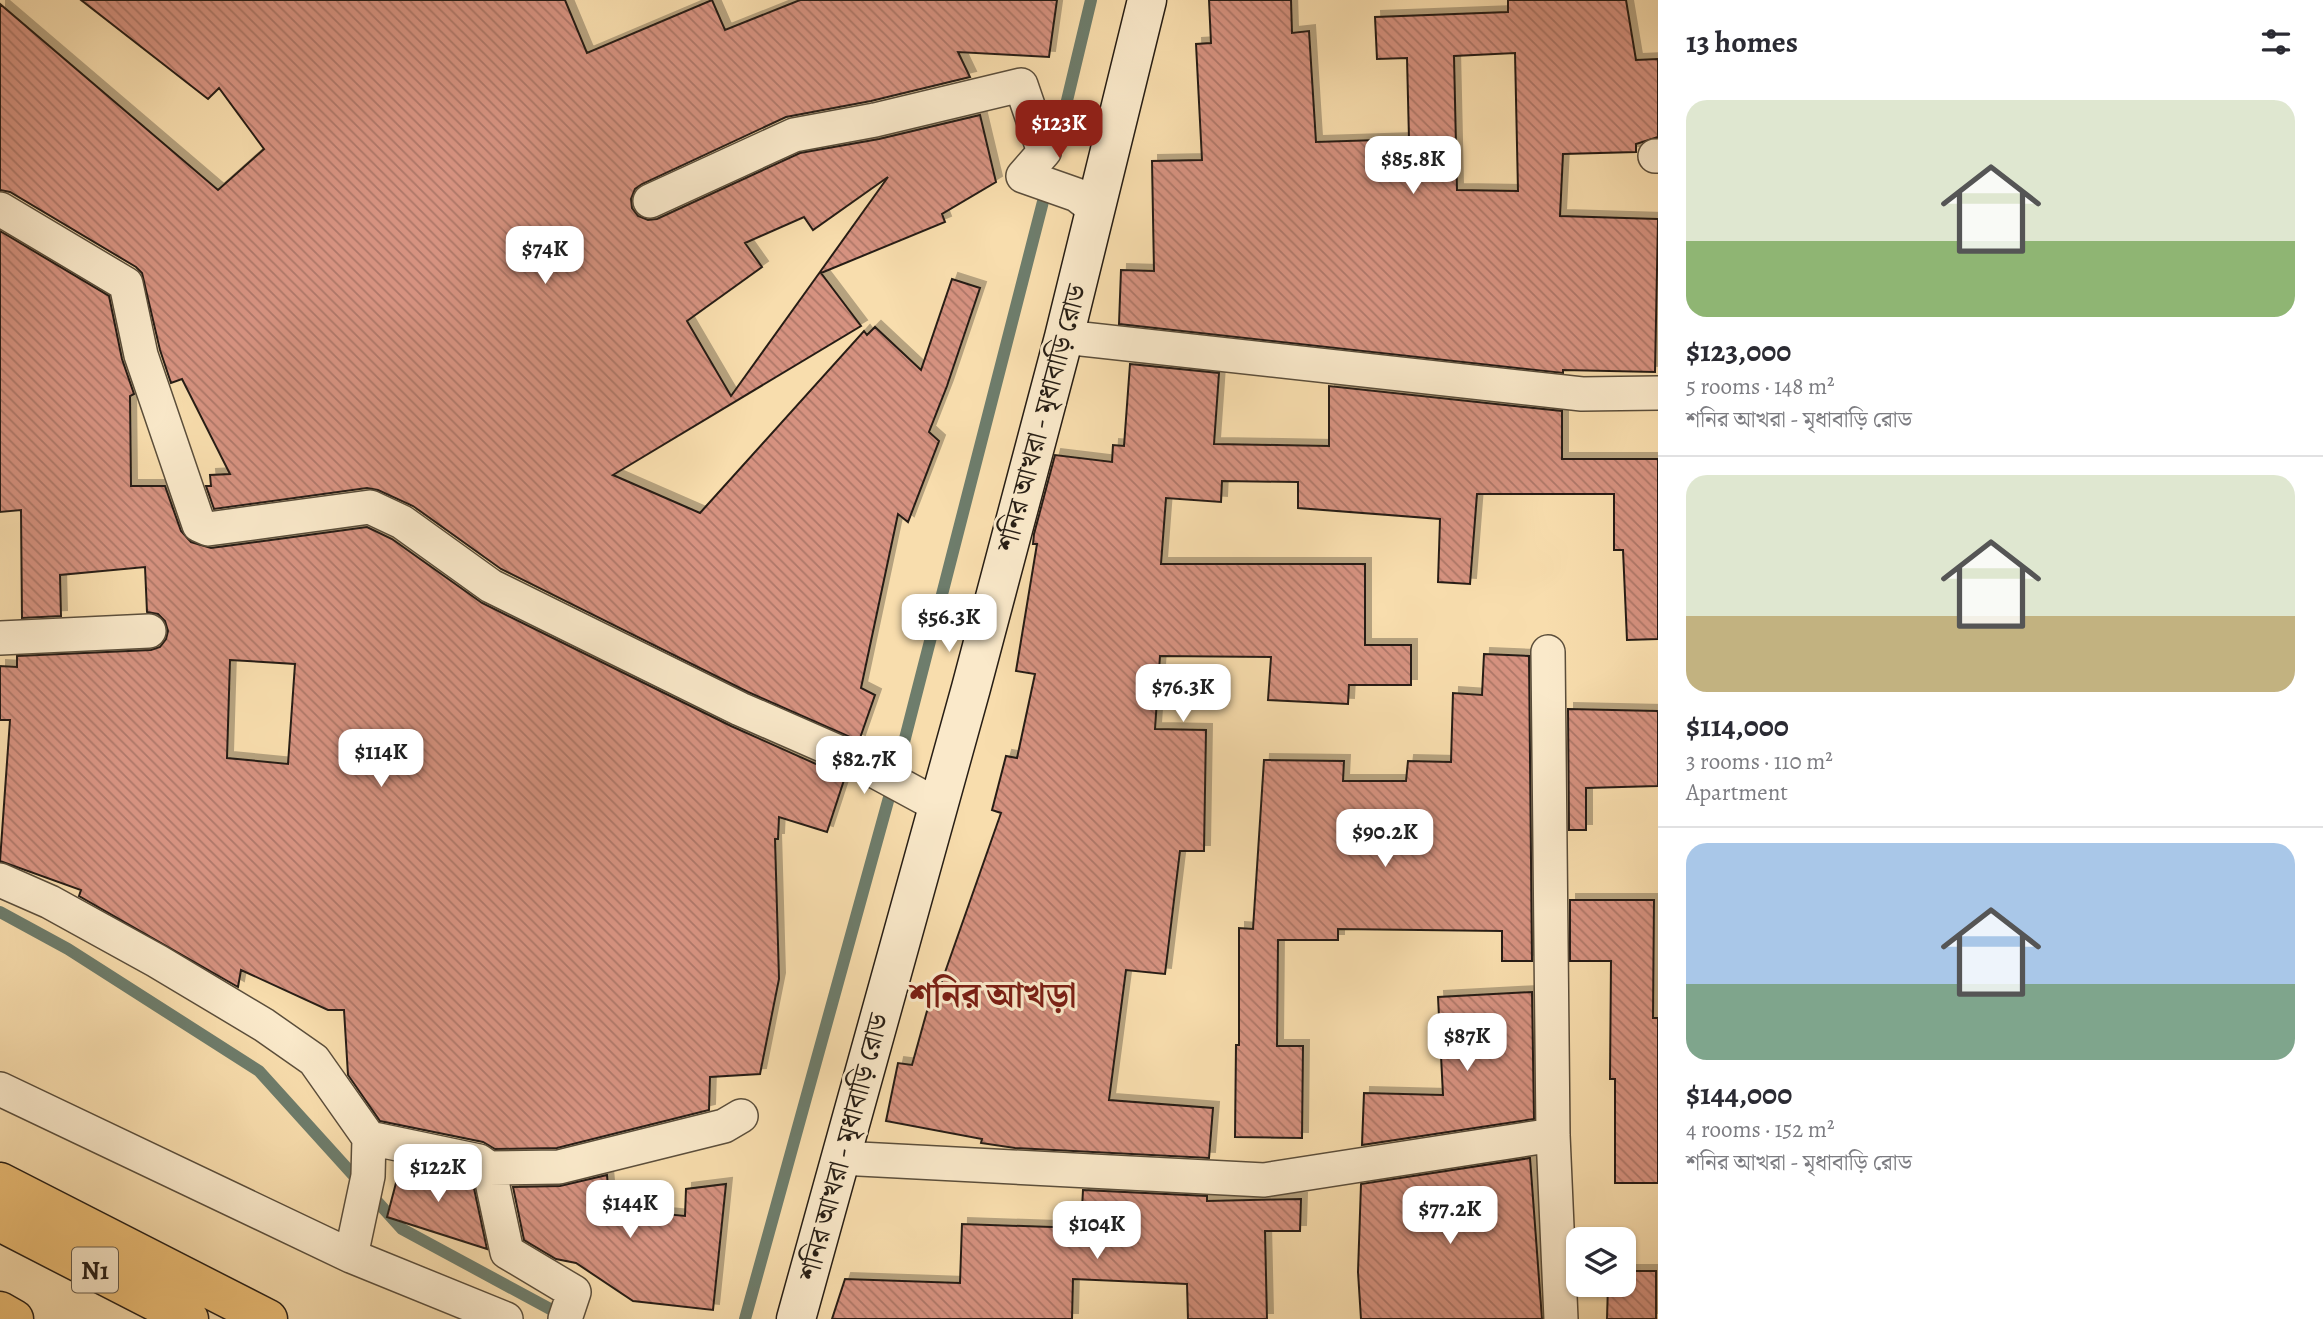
<!DOCTYPE html>
<meta charset="utf-8">
<style>
body{margin:0;font-family:Alegreya,"Noto Serif Bengali",serif;background:#f2f2f3;color:#2b2b33;height:100vh;display:flex;flex-direction:column;font-size:26px;white-space:nowrap}
*{box-sizing:border-box;margin:0}
p{font-size:23px;color:#7c7c81}
.icon{flex:none;width:38px;height:38px;fill:none;stroke:currentColor;stroke-width:2;stroke-linecap:round;stroke-linejoin:round}
.map{position:relative;flex:1;overflow:hidden}
.sheet{display:flex;flex-direction:column;background:#fff;width:665px}
.sheet>*{flex:none}
.buttons{position:absolute;left:1566px;top:1227px;display:grid;gap:14px}
.buttons a{display:grid;place-items:center;width:70px;height:70px;border-radius:14px;background:#fff;box-shadow:0 2px 5px #0004;font-size:35px}
.price{position:absolute;translate:-50% -60px;padding:0 16px;border-radius:14px;background:#fff;color:#222;font-size:23px;line-height:46px;filter:drop-shadow(0 2px 4px #0008)}
.price::after{content:'';position:absolute;left:50%;top:42px;width:21px;height:16px;margin-left:-10px;background:inherit;clip-path:polygon(0 0,100% 0,50% 100%)}
.price.active{background:#8f2418;color:#fff}
ul{padding:0;list-style:none}
li{display:grid;align-content:center;gap:14px;height:371px;padding:0 28px}
li+li{border-top:2px solid #e1e1e2}
li span{display:grid;place-items:center;height:217px;border-radius:21px;color:#555}
li>.icon{margin-inline-start:auto}
span .icon{width:126px;height:126px;fill:#fffc;stroke-width:1}
li b{font-size:30px}
h2{display:flex;justify-content:space-between;align-items:center;height:84px;padding:0 28px;font-size:30px}
main{display:flex;flex:1;min-height:0}
.map>svg:first-child{display:block}
.lines{fill:none;stroke-linecap:round;stroke-linejoin:round}
.stream{stroke:#6e7d6c;stroke-width:12}
.building{fill:url(#building-back-hatch);stroke:#271e15;stroke-width:2;fill-rule:evenodd;filter:url(#shadow)}
.minor-casing{stroke:#5b4e3b;stroke-width:36}
.secondary-casing{stroke:#271e15;stroke-width:41}
.trunk-casing{stroke:#271e15;stroke-width:41}
.minor{stroke:#fae9ca;stroke-width:33}
.secondary{stroke:#fae9ca;stroke-width:38}
.trunk{stroke:#ecbe76;stroke-width:38}
.labels{text-anchor:middle;dominant-baseline:central;stroke-width:6;stroke-linejoin:round;paint-order:stroke}
.shield{fill:#fae9ca;stroke:#665b4b;stroke-width:2}
.shield-label{font-size:26px;font-weight:bold;fill:#271e15}
.street-label{font-size:28px;fill:#271e15;stroke:#fae9ca}
.district-label{font-size:35px;font-weight:bold;fill:#7a1f14;stroke:#fae9ca}
</style>
<main>
<div class="map">
<svg width="1658" height="1319" viewBox="0 0 1658 1319">
<defs>
<pattern id="building-back-hatch" width="6" height="6" patternUnits="userSpaceOnUse" patternTransform="scale(1.75)"><rect width="6" height="6" fill="#d69280"/><path d="M-1 5l2 2M0 0l6 6M5-1l2 2" fill="none" stroke="#ae7768"/></pattern>
<filter id="shadow"><feDropShadow dx="6" dy="-6" stdDeviation="0" flood-color="#0004"/></filter>
</defs>
<rect width="100%" height="100%" fill="#f8ddad"/>
<filter id="stains"><feTurbulence type="fractalNoise" baseFrequency=".00286" numOctaves="4"/><feColorMatrix values="0 0 0 0 .2 0 0 0 0 .09 0 0 0 0 .02 0 0 0 .5 -.17"/></filter>
<radialGradient id="worn" r=".72"><stop offset=".6" stop-color="#630" stop-opacity="0"/><stop offset="1" stop-color="#630" stop-opacity=".3"/></radialGradient>
<g class="lines">
<!-- stream -->
<path class="stream" d="M 1054,155 L 1091,0
M 0,912 L 68,949 L 259,1071 L 402,1229 L 565,1317
M 745,1319 L 901,754 L 1047,186"/>
</g>
<!-- building -->
<path class="building" d="M 81,0 L 565,0 L 587,53 L 712,0 L 725,30 L 800,0 L 1057,0 L 1049,57 L 958,52 L 970,77 L 871,101 L 786,117 L 642,184 L 635,189 L 631,199 L 632,208 L 638,216 L 648,220 L 657,219 L 800,153 L 879,139 L 980,115 L 996,182 L 942,214 L 945,222 L 821,273 L 861,326 L 613,475 L 700,513 L 864,331 L 867,335 L 875,327 L 921,370 L 952,279 L 980,288 L 947,386 L 929,432 L 939,441 L 908,522 L 898,514 L 861,688 L 875,695 L 859,741 L 748,692 L 501,569 L 413,506 L 378,490 L 367,488 L 214,509 L 206,486 L 211,486 L 210,475 L 230,474 L 182,379 L 171,383 L 160,350 L 142,273 L 136,267 L 10,192 L 0,190 L 0,4 L 218,190 L 264,149 L 219,88 L 208,99 ZM 888,177 L 820,272 L 731,396 L 687,321 L 762,267 L 745,243 L 804,217 L 813,230 Z
M 1209,0 L 1291,0 L 1292,33 L 1309,31 L 1316,142 L 1409,139 L 1407,58 L 1377,59 L 1375,17 L 1508,12 L 1508,0 L 1626,0 L 1636,60 L 1658,59 L 1658,137 L 1636,144 L 1636,152 L 1563,154 L 1560,216 L 1658,219 L 1655,372 L 1563,370 L 1563,373 L 1119,324 L 1121,270 L 1154,271 L 1152,161 L 1202,160 L 1196,44 L 1211,43 ZM 1515,53 L 1518,191 L 1457,190 L 1454,56 Z
M 0,231 L 109,296 L 122,359 L 134,394 L 130,396 L 131,486 L 165,486 L 181,531 L 191,542 L 211,548 L 367,527 L 392,539 L 482,603 L 731,726 L 845,777 L 827,832 L 779,817 L 778,839 L 775,839 L 779,979 L 760,1074 L 710,1077 L 709,1110 L 557,1148 L 495,1149 L 483,1142 L 380,1121 L 348,1075 L 344,1010 L 328,1010 L 241,970 L 238,987 L 79,896 L 81,890 L 0,861 L 10,720 L 0,720 L 0,666 L 17,667 L 17,656 L 151,650 L 160,647 L 166,639 L 168,631 L 165,621 L 158,614 L 147,612 L 145,567 L 60,575 L 61,616 L 22,618 L 21,510 L 0,512 ZM 230,660 L 295,664 L 288,764 L 227,758 Z
M 1130,364 L 1219,373 L 1214,444 L 1329,446 L 1329,386 L 1562,411 L 1562,459 L 1658,459 L 1658,639 L 1627,640 L 1623,550 L 1614,550 L 1614,494 L 1477,494 L 1470,584 L 1438,582 L 1440,519 L 1298,508 L 1298,482 L 1222,481 L 1221,502 L 1166,498 L 1161,564 L 1365,564 L 1365,645 L 1411,645 L 1411,685 L 1349,685 L 1348,704 L 1268,700 L 1271,657 L 1160,656 L 1155,729 L 1206,730 L 1204,851 L 1180,851 L 1165,974 L 1126,970 L 1109,1100 L 1213,1108 L 1209,1158 L 1015,1148 L 981,1143 L 982,1139 L 886,1121 L 898,1063 L 912,1065 L 932,993 L 937,995 L 1001,813 L 992,810 L 1006,756 L 1017,758 L 1035,674 L 1016,671 L 1037,544 L 1033,544 L 1034,534 L 1055,455 L 1112,462 L 1113,445 L 1124,446 Z
M 1484,654 L 1529,656 L 1532,961 L 1502,961 L 1502,931 L 1338,929 L 1338,940 L 1278,940 L 1277,1046 L 1303,1046 L 1302,1138 L 1235,1137 L 1236,1045 L 1239,1045 L 1239,928 L 1253,929 L 1264,760 L 1344,761 L 1343,781 L 1406,781 L 1408,761 L 1451,762 L 1453,693 L 1482,695 Z
M 1568,709 L 1658,711 L 1658,786 L 1586,788 L 1586,830 L 1569,830 Z
M 1570,900 L 1654,900 L 1653,1018 L 1658,1018 L 1658,1183 L 1615,1183 L 1615,1079 L 1610,1079 L 1611,961 L 1570,961 Z
M 1532,992 L 1534,1119 L 1362,1145 L 1364,1093 L 1443,1095 L 1438,997 Z
M 1530,1158 L 1542,1319 L 1361,1319 L 1358,1272 L 1361,1184 Z
M 401,1164 L 472,1179 L 487,1249 L 387,1217 Z
M 607,1175 L 609,1198 L 621,1196 L 623,1210 L 685,1216 L 686,1189 L 726,1184 L 713,1310 L 633,1301 L 576,1263 L 556,1259 L 524,1240 L 513,1187 L 560,1186 Z
M 1083,1190 L 1207,1196 L 1207,1201 L 1301,1199 L 1300,1231 L 1265,1231 L 1267,1319 L 1188,1319 L 1187,1284 L 1073,1279 L 1072,1319 L 832,1319 L 845,1279 L 960,1283 L 962,1224 L 1081,1228 Z
M 1624,1271 L 1656,1271 L 1656,1319 L 1607,1319 L 1608,1284 L 1624,1284 Z"/>
<g class="lines">
<!-- minor casing -->
<g class="minor-casing">
<path id="minor" d="M 1655,156 L 1658,156
M 650,201 L 794,135 L 875,120 L 1021,85 L 1044,152 L 1023,176 L 1077,195 L 1096,210
M 0,209 L 126,284 L 141,355 L 199,525 L 208,529 L 370,507 L 402,522 L 491,586 L 740,709 L 843,754 L 939,806
M 1064,337 L 1582,394 L 1658,393
M 0,638 L 149,631
M 1548,652 L 1553,1135 L 1561,1319
M 0,880 L 50,902 L 157,961 L 264,1025 L 314,1060 L 369,1138 L 368,1176 L 351,1256 L 0,1089
M 369,1138 L 479,1161 L 489,1168 L 507,1252 L 574,1292 L 565,1319
M 840,1158 L 1264,1180 L 1553,1135
M 489,1168 L 559,1167 L 724,1126 L 741,1116
M 351,1256 L 506,1319"/>
</g>
<!-- secondary casing -->
<g class="secondary-casing">
<path id="secondary" d="M 796,1319 L 971,688 L 1064,337 L 1147,0"/>
</g>
<!-- trunk casing -->
<g class="trunk-casing">
<path id="trunk" d="M 0,1182 L 268,1319
M 0,1222 L 189,1319
M 0,1311 L 14,1319"/>
</g>
<!-- minor -->
<use href="#minor" class="minor"/>
<!-- secondary -->
<use href="#secondary" class="secondary"/>
<!-- trunk -->
<use href="#trunk" class="trunk"/>
</g>
<g class="labels">
<!-- shield labels -->
<rect class="shield" x="72" y="1247.5" width="46" height="45" rx="5"/>
<g class="shield-label">
<text x="95" y="1270">N1</text>
</g>
<!-- street labels -->
<g class="street-label">
<text transform="translate(1042 418) rotate(-75)">শনির আখরা - মৃধাবাড়ি রোড</text>
<text transform="translate(844 1147) rotate(-75)">শনির আখরা - মৃধাবাড়ি রোড</text>
</g>
<!-- district labels -->
<g class="district-label">
<text x="993" y="995">শনির আখড়া</text>
</g>
</g>
<rect width="100%" height="100%" filter="url(#stains)"/>
<rect width="100%" height="100%" fill="url(#worn)"/>
</svg>
<div class="buttons">
<a><svg class="icon" aria-label="layers" viewBox="0 0 24 24"><path d="M12 4l9 5-9 5-9-5zM3 14l9 5 9-5"/></svg></a>
</div>
<b class="price active" style="left:1059px;top:160px">$123K</b>
<b class="price" style="left:1413px;top:196px">$85.8K</b>
<b class="price" style="left:545px;top:286px">$74K</b>
<b class="price" style="left:949px;top:654px">$56.3K</b>
<b class="price" style="left:1183px;top:724px">$76.3K</b>
<b class="price" style="left:381px;top:789px">$114K</b>
<b class="price" style="left:864px;top:796px">$82.7K</b>
<b class="price" style="left:1385px;top:869px">$90.2K</b>
<b class="price" style="left:1467px;top:1073px">$87K</b>
<b class="price" style="left:438px;top:1204px">$122K</b>
<b class="price" style="left:630px;top:1240px">$144K</b>
<b class="price" style="left:1450px;top:1246px">$77.2K</b>
<b class="price" style="left:1097px;top:1261px">$104K</b>
</div>
<section class="sheet">
<h2>13 homes<svg class="icon" aria-label="filters" viewBox="0 0 24 24"><path d="M4 7h16M4 17h16"/><circle cx="9" cy="7" r="2"/><circle cx="15" cy="17" r="2"/></svg></h2>
<ul>
<li><span style="background:linear-gradient(#dfe7d0 65%,#8fb573 0)"><svg class="icon" aria-label="home" viewBox="0 0 24 24"><path d="M3 11l9-7 9 7M6 9v11h12V9"/></svg></span><div><b>$123,000</b><p>5 rooms · 148 m²</p><p>শনির আখরা - মৃধাবাড়ি রোড</p></div></li>
<li><span style="background:linear-gradient(#dfe7d0 65%,#c2b280 0)"><svg class="icon" aria-label="home" viewBox="0 0 24 24"><path d="M3 11l9-7 9 7M6 9v11h12V9"/></svg></span><div><b>$114,000</b><p>3 rooms · 110 m²</p><p>Apartment</p></div></li>
<li><span style="background:linear-gradient(#a9c7e8 65%,#7fa58c 0)"><svg class="icon" aria-label="home" viewBox="0 0 24 24"><path d="M3 11l9-7 9 7M6 9v11h12V9"/></svg></span><div><b>$144,000</b><p>4 rooms · 152 m²</p><p>শনির আখরা - মৃধাবাড়ি রোড</p></div></li>
</ul>
</section>
</main>
